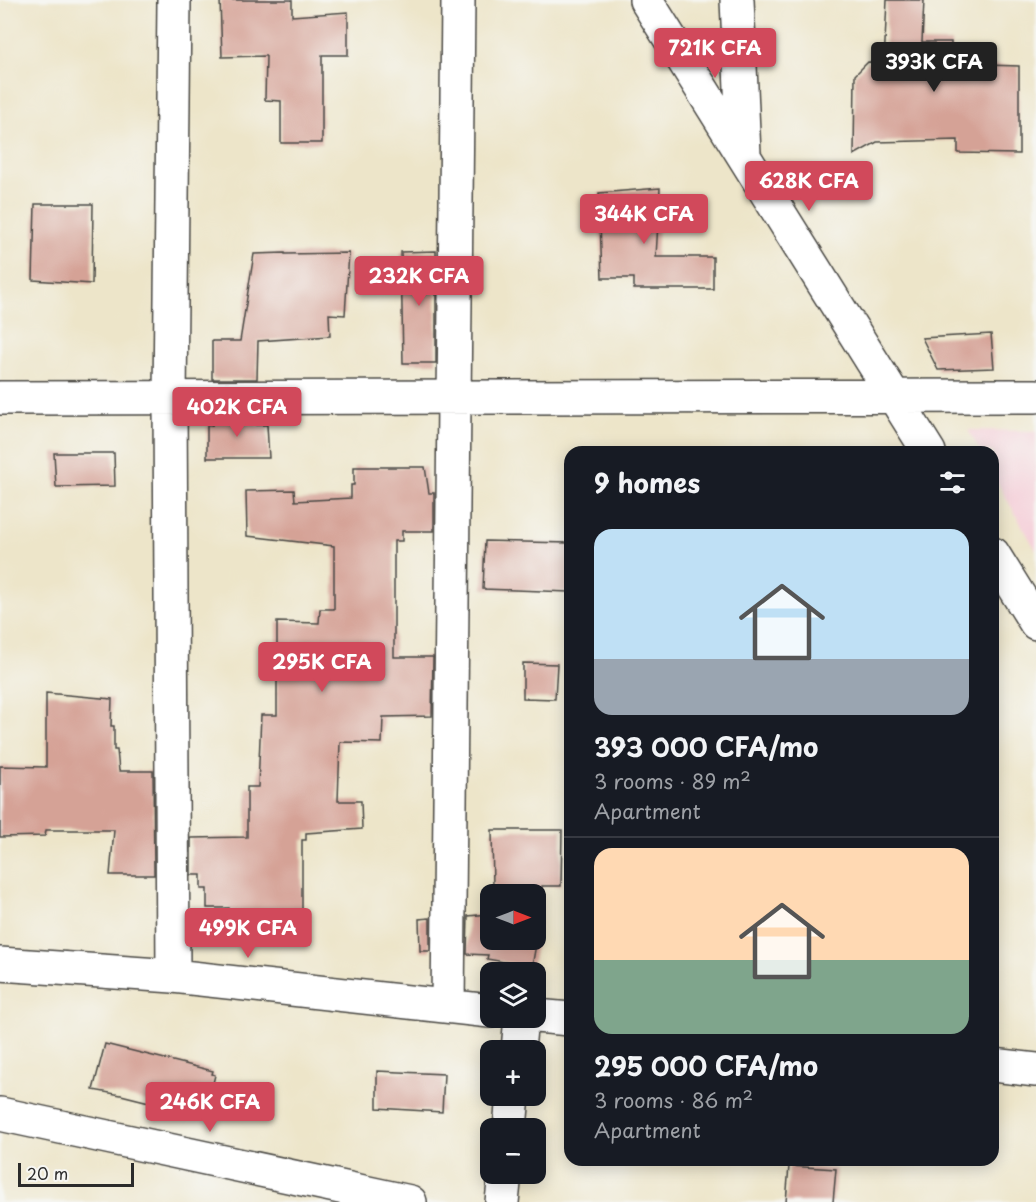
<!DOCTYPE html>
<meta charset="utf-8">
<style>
body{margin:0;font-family:"Playpen Sans",sans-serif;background:#20242c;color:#f1f3f6;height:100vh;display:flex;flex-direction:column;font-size:22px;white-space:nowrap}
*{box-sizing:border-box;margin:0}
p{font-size:20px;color:#9ea1a6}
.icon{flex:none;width:33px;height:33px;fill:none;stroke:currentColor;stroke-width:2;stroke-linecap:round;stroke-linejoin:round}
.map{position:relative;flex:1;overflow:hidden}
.details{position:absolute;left:564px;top:446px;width:435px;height:720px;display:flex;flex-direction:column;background:#171b24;border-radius:18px;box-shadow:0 3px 15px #0003}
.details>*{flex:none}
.needle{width:39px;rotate:90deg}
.buttons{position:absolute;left:480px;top:884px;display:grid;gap:12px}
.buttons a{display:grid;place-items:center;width:66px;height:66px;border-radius:12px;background:#171b24;box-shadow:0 3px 15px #0003;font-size:30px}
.scale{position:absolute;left:18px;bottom:15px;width:116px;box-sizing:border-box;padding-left:6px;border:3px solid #2b2b2b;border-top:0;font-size:16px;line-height:21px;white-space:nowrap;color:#2b2b2b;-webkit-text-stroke:4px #f6f6f2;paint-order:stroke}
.price{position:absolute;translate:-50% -51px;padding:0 14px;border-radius:6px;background:#d1495b;color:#fff;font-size:20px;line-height:39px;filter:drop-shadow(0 2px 3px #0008)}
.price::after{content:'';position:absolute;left:50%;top:36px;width:18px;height:14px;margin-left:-9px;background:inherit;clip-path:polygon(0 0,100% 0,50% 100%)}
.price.on{background:#222;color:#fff}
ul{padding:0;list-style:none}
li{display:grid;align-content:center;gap:12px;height:318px;padding:0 30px}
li+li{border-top:2px solid #363941}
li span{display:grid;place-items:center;height:186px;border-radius:18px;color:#555}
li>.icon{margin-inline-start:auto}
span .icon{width:108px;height:108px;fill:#fffc;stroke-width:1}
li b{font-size:26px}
h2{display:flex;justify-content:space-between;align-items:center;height:72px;padding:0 30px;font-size:26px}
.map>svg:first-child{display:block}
.built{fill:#f5cfd9}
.building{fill:#d5a296;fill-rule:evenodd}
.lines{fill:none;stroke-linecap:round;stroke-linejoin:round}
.minor-casing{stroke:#484743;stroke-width:36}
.minor{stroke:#fff;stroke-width:33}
</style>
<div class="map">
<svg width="1036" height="1202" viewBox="0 0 1036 1202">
<rect width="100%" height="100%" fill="#f6f6f2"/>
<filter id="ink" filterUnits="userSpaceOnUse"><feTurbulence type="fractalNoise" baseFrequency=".0167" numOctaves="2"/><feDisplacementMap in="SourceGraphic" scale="12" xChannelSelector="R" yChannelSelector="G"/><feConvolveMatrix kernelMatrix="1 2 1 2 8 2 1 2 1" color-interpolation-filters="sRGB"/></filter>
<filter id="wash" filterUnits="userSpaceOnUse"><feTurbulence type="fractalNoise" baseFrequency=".008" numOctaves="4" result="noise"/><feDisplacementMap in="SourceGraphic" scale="24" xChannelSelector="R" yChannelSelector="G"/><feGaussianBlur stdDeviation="1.35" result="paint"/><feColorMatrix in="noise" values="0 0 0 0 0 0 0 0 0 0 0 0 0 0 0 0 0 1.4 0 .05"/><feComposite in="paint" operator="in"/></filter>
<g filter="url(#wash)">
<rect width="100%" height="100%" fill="#ede5c9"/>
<!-- built -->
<path class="built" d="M 968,430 L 1036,431 L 1036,550 L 993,475 L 993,452 L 980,451 Z"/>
<g id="blocks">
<!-- building -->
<path class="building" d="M 220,0 L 292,0 L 292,16 L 348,12 L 348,55 L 322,55 L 322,143 L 281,143 L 281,101 L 265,100 L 266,56 L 222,57 Z
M 887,0 L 924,0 L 922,42 L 951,42 L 951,64 L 1019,66 L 1019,154 L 958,153 L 958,140 L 877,142 L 854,155 L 855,75 L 868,62 L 884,63 Z
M 660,188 L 656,257 L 713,257 L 713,289 L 634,289 L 634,278 L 602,278 L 599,193 Z
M 35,204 L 93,204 L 92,284 L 33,280 Z
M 436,251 L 436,363 L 403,363 L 401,252 Z
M 285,253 L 285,254 L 349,253 L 345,315 L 329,314 L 330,336 L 258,341 L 257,379 L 212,379 L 212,341 L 240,341 L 254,254 Z
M 991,334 L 994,368 L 938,370 L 922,338 Z
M 212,416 L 256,416 L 256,425 L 267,425 L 269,458 L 207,458 L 207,426 L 212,426 Z
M 54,453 L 114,453 L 115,486 L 56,487 Z
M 354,467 L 425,467 L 429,493 L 434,493 L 434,531 L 402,531 L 402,541 L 394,541 L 394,657 L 433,657 L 432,716 L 383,717 L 382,743 L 340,742 L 338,801 L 361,801 L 362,829 L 306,833 L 306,840 L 302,840 L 302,940 L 267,936 L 267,933 L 228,929 L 229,908 L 207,908 L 207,889 L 201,889 L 201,875 L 191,875 L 191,838 L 247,837 L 247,787 L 258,787 L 261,715 L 277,715 L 277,622 L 319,623 L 320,609 L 334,609 L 334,546 L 247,536 L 246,491 L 294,490 L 295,501 L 351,498 L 351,485 L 354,485 Z
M 485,541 L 570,543 L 570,592 L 483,589 Z
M 523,663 L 557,664 L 555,699 L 523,698 Z
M 46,693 L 112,699 L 111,726 L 114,726 L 114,750 L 117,750 L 119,771 L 153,771 L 154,875 L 110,875 L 114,830 L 46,830 L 45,836 L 0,837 L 0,766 L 46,767 Z
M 492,830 L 562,830 L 561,886 L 542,886 L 541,916 L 532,967 L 487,959 L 488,955 L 467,954 L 468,916 L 489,914 L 490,888 L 493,888 ZM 490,894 L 536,894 L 536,939 L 490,939 Z
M 430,918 L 430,951 L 420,951 L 419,919 Z
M 105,1044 L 213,1071 L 212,1074 L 215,1075 L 205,1116 L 121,1095 L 93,1090 Z
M 377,1071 L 444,1074 L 442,1112 L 377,1108 Z
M 789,1166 L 836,1169 L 833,1202 L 786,1202 Z"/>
</g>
</g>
<g filter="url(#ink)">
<use href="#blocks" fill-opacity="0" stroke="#484743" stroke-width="1.5"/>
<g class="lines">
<!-- minor casing -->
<g class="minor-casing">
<path id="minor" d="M 646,0 L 929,452
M 737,0 L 744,154
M 0,398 L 1036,396
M 993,554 L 1036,623
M 0,964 L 173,976 L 490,1011
M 173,976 L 170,398 L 174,0
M 448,1006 L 458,0
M 536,1016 L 570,1019
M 518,1050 L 521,1017
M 993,1065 L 1036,1070
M 0,1114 L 410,1202
M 510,1128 L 513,1095
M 502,1202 L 505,1173"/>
</g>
<!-- minor -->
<use href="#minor" class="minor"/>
</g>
</g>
</svg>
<div class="buttons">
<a><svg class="needle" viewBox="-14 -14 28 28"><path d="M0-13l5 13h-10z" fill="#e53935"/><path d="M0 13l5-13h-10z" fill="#9ea1a6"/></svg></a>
<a><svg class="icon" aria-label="layers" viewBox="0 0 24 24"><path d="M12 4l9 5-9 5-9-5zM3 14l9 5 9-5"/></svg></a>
<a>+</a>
<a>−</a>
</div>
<div class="scale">20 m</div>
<b class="price" style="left:715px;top:79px">721K CFA</b>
<b class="price on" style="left:934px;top:93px">393K CFA</b>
<b class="price" style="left:809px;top:212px">628K CFA</b>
<b class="price" style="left:644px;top:245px">344K CFA</b>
<b class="price" style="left:419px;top:307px">232K CFA</b>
<b class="price" style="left:237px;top:438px">402K CFA</b>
<b class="price" style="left:322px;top:693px">295K CFA</b>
<b class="price" style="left:248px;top:959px">499K CFA</b>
<b class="price" style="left:210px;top:1133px">246K CFA</b>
<section class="details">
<h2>9 homes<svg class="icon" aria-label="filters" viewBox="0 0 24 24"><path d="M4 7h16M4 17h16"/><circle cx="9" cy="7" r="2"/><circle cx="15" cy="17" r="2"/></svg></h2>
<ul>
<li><span style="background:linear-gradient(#bfe0f5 70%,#9aa5b1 0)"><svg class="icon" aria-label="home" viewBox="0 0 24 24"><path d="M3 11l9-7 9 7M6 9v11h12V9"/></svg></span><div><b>393 000 CFA/mo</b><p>3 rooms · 89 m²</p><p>Apartment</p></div></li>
<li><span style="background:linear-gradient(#ffd9b3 60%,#7fa58c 0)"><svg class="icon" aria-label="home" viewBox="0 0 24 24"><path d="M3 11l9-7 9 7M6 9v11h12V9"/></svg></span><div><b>295 000 CFA/mo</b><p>3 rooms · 86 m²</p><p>Apartment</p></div></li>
</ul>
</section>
</div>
